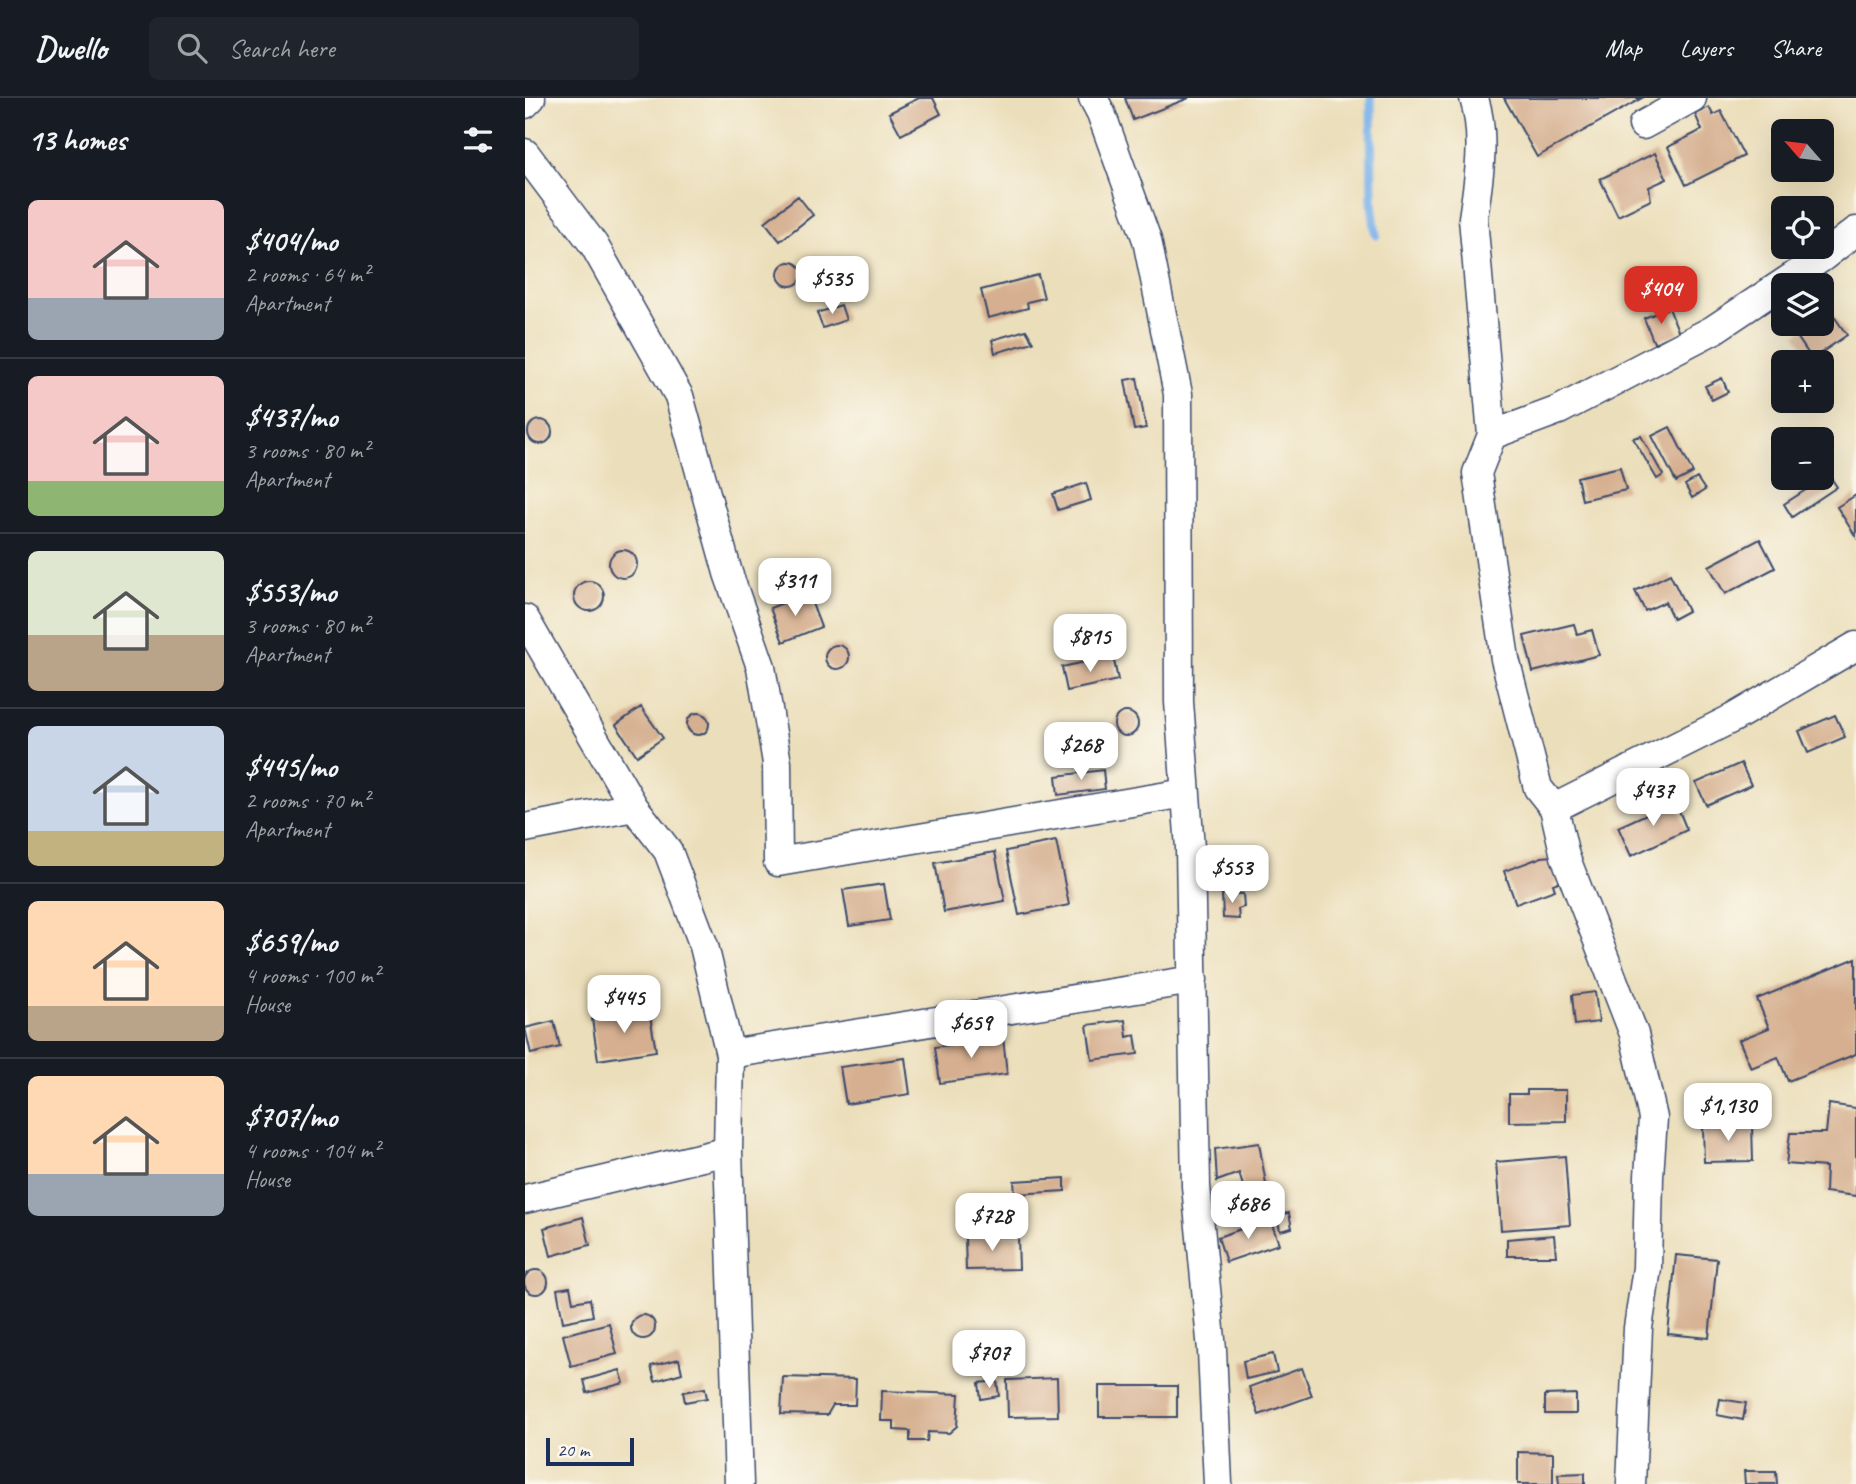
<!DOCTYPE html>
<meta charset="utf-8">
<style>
body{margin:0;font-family:Caveat,sans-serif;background:#20242c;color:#f1f3f6;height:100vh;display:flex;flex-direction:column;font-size:26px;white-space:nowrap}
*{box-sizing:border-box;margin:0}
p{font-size:23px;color:#9ea1a6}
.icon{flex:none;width:38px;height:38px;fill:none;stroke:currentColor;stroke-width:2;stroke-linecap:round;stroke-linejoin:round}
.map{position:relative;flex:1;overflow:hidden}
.panel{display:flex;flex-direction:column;background:#171b24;width:525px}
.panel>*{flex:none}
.needle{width:46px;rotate:298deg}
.buttons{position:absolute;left:1246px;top:21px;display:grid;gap:14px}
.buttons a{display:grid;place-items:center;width:63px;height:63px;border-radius:10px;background:#171b24;box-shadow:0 7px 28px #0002;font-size:35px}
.scale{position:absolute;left:21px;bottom:18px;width:88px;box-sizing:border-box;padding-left:7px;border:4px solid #1b2f5e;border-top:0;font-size:19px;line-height:24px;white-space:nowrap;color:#1b2f5e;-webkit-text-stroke:5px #fbf7ec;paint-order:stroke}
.price{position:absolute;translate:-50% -60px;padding:0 16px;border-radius:14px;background:#fff;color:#222;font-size:23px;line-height:46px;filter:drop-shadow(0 2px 4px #0008)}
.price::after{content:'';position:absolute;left:50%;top:42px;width:21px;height:16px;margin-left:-10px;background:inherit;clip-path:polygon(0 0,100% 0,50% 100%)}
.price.selected{background:#d93025;color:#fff}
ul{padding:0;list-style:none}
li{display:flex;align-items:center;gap:21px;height:175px;padding:0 28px}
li+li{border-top:2px solid #363941}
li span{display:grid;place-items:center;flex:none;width:196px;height:140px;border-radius:10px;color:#555}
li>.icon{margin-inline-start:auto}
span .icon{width:84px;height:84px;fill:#fffc;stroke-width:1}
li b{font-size:30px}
h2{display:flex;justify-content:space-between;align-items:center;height:84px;padding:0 28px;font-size:30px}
header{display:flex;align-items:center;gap:42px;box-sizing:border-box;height:98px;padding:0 35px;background:#171b24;border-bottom:2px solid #363941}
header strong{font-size:33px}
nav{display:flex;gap:38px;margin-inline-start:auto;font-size:24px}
.search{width:490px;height:63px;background:#20242c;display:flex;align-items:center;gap:18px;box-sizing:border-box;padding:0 24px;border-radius:10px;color:#9ea1a6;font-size:26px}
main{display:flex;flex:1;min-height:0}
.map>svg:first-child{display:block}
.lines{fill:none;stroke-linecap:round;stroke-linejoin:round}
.stream{stroke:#7ab2ea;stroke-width:9}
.building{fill:#d5af8f}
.street-casing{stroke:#3a496c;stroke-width:31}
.street{stroke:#fff;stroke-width:28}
</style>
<header>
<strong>Dwello</strong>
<div class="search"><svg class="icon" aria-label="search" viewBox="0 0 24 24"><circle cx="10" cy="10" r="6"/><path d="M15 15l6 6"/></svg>Search here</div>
<nav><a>Map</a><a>Layers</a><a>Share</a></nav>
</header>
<main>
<section class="panel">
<h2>13 homes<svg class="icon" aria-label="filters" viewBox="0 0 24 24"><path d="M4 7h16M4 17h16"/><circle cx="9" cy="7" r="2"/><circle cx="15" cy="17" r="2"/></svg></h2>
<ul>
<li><span style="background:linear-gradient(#f6c9c9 70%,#9aa5b1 0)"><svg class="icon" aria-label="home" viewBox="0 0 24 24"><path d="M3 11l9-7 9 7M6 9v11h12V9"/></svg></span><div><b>$404/mo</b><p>2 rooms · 64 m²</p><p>Apartment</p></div></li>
<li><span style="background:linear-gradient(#f6c9c9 75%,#8fb573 0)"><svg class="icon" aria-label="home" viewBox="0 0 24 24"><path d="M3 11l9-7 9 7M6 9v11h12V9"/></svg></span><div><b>$437/mo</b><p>3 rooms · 80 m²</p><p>Apartment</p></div></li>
<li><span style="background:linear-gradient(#dfe7d0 60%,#b9a48a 0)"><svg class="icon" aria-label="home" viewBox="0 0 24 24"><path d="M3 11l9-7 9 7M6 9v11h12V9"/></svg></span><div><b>$553/mo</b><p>3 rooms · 80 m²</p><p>Apartment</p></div></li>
<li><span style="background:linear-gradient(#c9d6e8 75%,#c2b280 0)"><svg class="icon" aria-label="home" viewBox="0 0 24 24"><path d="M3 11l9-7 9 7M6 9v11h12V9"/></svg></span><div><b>$445/mo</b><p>2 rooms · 70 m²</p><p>Apartment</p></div></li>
<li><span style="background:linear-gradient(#ffd9b3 75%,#b9a48a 0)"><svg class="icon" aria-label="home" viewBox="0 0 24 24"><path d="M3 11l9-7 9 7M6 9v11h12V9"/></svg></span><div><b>$659/mo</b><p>4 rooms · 100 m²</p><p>House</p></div></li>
<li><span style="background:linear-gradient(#ffd9b3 70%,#9aa5b1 0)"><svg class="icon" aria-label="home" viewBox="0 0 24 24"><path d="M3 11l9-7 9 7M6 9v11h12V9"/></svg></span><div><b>$707/mo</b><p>4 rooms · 104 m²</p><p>House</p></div></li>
</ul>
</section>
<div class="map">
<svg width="1331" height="1386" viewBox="0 0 1331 1386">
<rect width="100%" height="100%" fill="#fbf7ec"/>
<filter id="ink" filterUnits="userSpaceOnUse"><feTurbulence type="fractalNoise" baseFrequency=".0143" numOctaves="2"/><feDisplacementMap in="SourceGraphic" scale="14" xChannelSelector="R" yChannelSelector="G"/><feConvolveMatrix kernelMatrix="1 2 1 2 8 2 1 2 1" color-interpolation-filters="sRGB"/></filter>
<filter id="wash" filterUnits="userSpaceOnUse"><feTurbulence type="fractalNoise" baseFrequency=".00686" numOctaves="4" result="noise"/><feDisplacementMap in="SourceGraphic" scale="28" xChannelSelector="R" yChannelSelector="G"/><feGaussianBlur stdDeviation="1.57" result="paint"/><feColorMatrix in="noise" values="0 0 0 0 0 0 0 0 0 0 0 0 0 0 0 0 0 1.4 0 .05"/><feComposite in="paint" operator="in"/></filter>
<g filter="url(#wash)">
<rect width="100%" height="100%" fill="#ebdeba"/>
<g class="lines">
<!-- stream -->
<path class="stream" d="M 846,0 L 847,105 L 851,137"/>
</g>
<g id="blocks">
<!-- building -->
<path class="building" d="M 394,0 L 408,0 L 416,16 L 376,37 L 364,15 Z
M 600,0 L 664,0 L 608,22 Z
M 979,0 L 1117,0 L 1012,59 Z
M 1184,9 L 1188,17 L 1196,13 L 1219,58 L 1161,87 L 1143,49 L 1177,32 L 1170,16 Z
M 1130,55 L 1142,81 L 1124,89 L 1126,102 L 1093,118 L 1075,81 Z
M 273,98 L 288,117 L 255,143 L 240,124 Z
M253 176a12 12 0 1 1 24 0a12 12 0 1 1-24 0Z
M 513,177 L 519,200 L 502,204 L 503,210 L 463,220 L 456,192 Z
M 316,207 L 321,222 L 298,230 L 292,215 Z
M 1144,210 L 1154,235 L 1129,245 L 1119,220 Z
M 1306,214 L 1322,237 L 1287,261 L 1271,237 L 1288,226 L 1297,226 L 1297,220 Z
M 501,232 L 508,244 L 470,255 L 467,242 Z
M 612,280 L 621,330 L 609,332 L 600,282 Z
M 1197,280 L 1203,294 L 1187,302 L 1180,288 Z
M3 334a12 12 0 1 1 24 0a12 12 0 1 1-24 0Z
M 1145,329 L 1168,375 L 1151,384 L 1127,338 Z
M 1116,338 L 1138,377 L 1132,381 L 1108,340 Z
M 1095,369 L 1101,392 L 1057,402 L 1052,379 Z
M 1304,377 L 1312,389 L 1267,419 L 1259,406 Z
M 1172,380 L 1180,392 L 1167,400 L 1160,387 Z
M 561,385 L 566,402 L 533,412 L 528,396 Z
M 1331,397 L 1331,439 L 1312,409 Z
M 1235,441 L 1250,470 L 1200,496 L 1184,468 Z
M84 466a14 14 0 1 1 28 0a14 14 0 1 1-28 0Z
M 1145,476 L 1163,513 L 1148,521 L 1140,504 L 1120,513 L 1110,493 Z
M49 498a15 15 0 1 1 30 0a15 15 0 1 1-30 0Z
M 283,495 L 296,529 L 258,544 L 245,510 Z
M 1049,526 L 1052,536 L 1067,532 L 1074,557 L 1008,574 L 999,538 Z
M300 559a12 12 0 1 1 24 0a12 12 0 1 1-24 0Z
M 588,558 L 593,582 L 542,593 L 537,569 Z
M 116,609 L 138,640 L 112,658 L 91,627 Z
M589 626a12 12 0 1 1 24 0a12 12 0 1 1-24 0Z
M162 626a11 11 0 1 1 22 0a11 11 0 1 1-22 0Z
M 1310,617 L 1320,639 L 1283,655 L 1274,633 Z
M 1216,665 L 1226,687 L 1181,707 L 1171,685 Z
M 578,672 L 580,691 L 533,697 L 531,678 Z
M 1150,703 L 1162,732 L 1106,758 L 1093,729 Z
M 531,743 L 544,807 L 494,817 L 481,753 Z
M 470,754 L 480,803 L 419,814 L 410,765 Z
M 1027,758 L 1036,783 L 1028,786 L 1030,792 L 991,806 L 979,773 L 1017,759 Z
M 359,786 L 365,822 L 324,828 L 318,792 Z
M 697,795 L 718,796 L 719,809 L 713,811 L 714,821 L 698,820 Z
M 1331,860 L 1331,956 L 1263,983 L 1253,959 L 1226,970 L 1214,942 L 1244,930 L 1232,901 Z
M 1070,894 L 1074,924 L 1050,927 L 1047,897 Z
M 124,912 L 131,953 L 73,962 L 67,921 Z
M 600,922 L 602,939 L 610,937 L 613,956 L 567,962 L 562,927 Z
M 29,923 L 35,949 L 6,956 L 0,930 Z
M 478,939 L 482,976 L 415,985 L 410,949 Z
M 380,960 L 385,996 L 321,1006 L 315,969 Z
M 1002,992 L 1041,992 L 1041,1023 L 984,1024 L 984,996 L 1002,996 Z
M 1304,1006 L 1331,1010 L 1331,1098 L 1300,1094 L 1301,1069 L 1261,1066 L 1265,1035 L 1301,1035 Z
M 1227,1026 L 1228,1063 L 1179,1064 L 1178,1027 Z
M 734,1045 L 741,1086 L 719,1091 L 714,1075 L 692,1083 L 690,1051 Z
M 1040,1058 L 1045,1127 L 976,1132 L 971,1064 Z
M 540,1080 L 540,1093 L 490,1096 L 489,1083 Z
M 764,1115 L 767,1130 L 755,1133 L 752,1117 Z
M 58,1119 L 65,1147 L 26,1158 L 19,1130 Z
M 745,1121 L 754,1146 L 701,1164 L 693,1139 Z
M 1029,1137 L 1031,1158 L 982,1158 L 982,1141 Z
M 493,1138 L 494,1171 L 441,1172 L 440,1139 Z
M 1151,1157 L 1192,1161 L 1184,1240 L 1143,1236 Z
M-1 1184a12 12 0 1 1 24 0a12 12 0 1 1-24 0Z
M 45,1189 L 48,1204 L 65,1201 L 68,1218 L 38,1224 L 32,1191 Z
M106 1229a12 12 0 1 1 24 0a12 12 0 1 1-24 0Z
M 84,1225 L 92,1256 L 46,1268 L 38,1237 Z
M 748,1256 L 752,1274 L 721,1281 L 718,1263 Z
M 154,1261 L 157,1275 L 130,1283 L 126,1268 Z
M 777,1270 L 787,1298 L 734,1317 L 724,1289 Z
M 95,1272 L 99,1285 L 62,1295 L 59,1282 Z
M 258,1279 L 331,1281 L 330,1307 L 308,1307 L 302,1317 L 256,1316 Z
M 532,1280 L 533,1318 L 483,1319 L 482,1282 Z
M 472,1283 L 474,1298 L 456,1301 L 454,1285 Z
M 574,1288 L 652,1288 L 652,1319 L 574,1319 Z
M 180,1290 L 182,1300 L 160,1304 L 158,1294 Z
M 357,1293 L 434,1296 L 432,1328 L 424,1335 L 403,1334 L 402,1343 L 385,1343 L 385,1333 L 369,1332 L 369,1323 L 356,1323 Z
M 1051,1296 L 1051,1316 L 1020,1316 L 1020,1297 Z
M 1195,1301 L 1221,1305 L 1218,1322 L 1192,1317 Z
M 993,1354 L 1028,1355 L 1028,1386 L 993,1386 Z
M 1219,1373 L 1251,1373 L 1252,1386 L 1220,1386 Z
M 1060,1375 L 1060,1386 L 1034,1386 L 1033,1376 Z"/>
</g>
</g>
<g filter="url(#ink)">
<use href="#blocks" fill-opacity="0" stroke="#3a496c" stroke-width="2"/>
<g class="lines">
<!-- street casing -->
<g class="street-casing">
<path id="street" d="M 568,0 L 576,15 L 622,142 L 653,296 L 654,604 L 665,750 L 671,1088 L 687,1252 L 693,1386
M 949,0 C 961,39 954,80 948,120 L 967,337 L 952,375 L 980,561 L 1013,690 L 1029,710 L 1040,758 L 1109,936 L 1128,1020 L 1124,1078 L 1122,1170 L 1113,1230 L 1106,1386
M 0,6 L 6,0
M 1118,27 L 1167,0
M 0,55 L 69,147 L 154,298 L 203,475 L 236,569 L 252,665 L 253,764 L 660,695
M 967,337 L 1034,312 L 1188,232 L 1299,158 L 1331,133
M 0,521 L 109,709 L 143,753 L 179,848 L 205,956 L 203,1053 L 214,1386
M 1029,710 L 1208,620 L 1331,548
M 0,730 L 109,709
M 205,956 L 668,882
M 0,1101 L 203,1053"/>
</g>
<!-- street -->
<use href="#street" class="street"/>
</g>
</g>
</svg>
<div class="buttons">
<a><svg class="needle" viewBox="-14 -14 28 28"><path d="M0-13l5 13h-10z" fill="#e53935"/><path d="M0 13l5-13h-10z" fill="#9ea1a6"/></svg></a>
<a><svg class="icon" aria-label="locate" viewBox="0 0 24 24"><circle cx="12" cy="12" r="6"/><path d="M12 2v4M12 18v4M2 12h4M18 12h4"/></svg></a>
<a><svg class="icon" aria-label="layers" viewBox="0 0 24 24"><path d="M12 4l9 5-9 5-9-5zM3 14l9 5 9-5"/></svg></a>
<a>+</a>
<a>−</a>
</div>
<div class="scale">20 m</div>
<b class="price" style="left:307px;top:218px">$535</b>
<b class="price selected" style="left:1136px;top:228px">$404</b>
<b class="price" style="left:270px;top:520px">$311</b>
<b class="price" style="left:565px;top:576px">$815</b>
<b class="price" style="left:556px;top:684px">$268</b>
<b class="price" style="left:1128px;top:730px">$437</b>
<b class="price" style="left:707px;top:807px">$553</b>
<b class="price" style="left:99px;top:937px">$445</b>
<b class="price" style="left:446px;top:962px">$659</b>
<b class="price" style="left:1203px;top:1045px">$1,130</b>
<b class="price" style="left:723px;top:1143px">$686</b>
<b class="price" style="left:467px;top:1155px">$728</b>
<b class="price" style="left:464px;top:1292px">$707</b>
</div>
</main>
